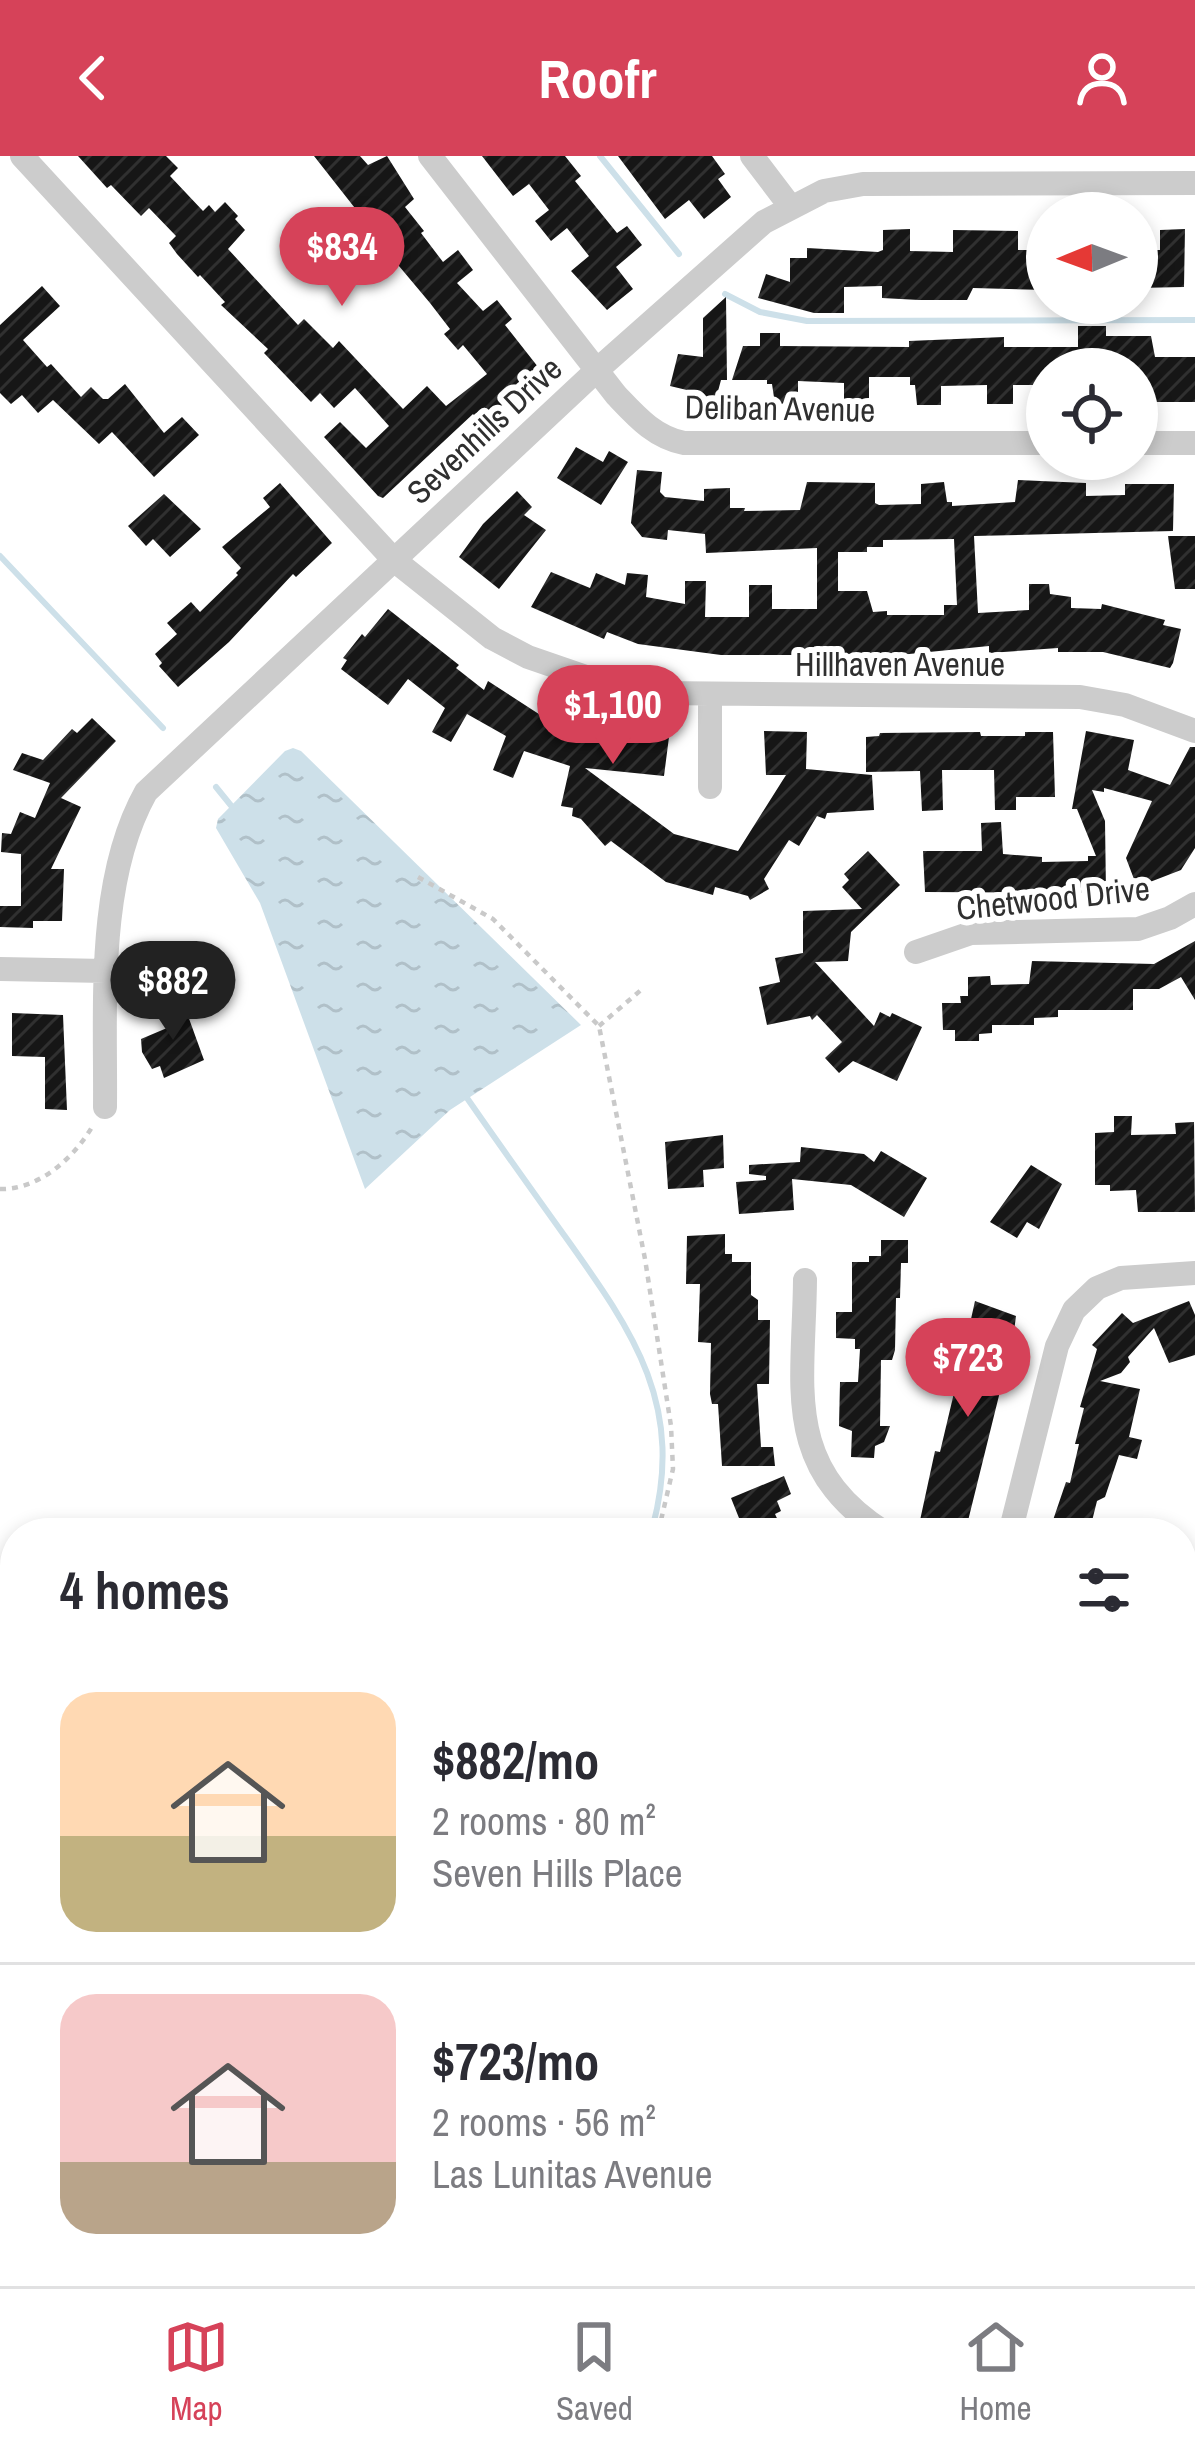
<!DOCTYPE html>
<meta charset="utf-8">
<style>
body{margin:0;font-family:"Archivo Narrow",sans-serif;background:#f7f7f7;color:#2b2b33;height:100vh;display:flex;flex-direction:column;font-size:45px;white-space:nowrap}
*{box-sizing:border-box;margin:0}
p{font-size:39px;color:#7c7c81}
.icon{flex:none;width:66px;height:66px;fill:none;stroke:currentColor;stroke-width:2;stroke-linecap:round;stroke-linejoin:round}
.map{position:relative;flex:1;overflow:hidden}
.details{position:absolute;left:0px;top:1362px;width:1197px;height:768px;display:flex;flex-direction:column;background:#fff;border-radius:48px 48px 0 0;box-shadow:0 6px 18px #0003}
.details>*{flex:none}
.needle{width:78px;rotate:269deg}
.tools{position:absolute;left:1026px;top:36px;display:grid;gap:24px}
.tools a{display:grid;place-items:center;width:132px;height:132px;border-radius:50%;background:#fff;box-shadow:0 6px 18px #0003;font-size:60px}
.price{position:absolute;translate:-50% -102px;padding:0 27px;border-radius:42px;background:#d64259;color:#fff;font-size:39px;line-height:78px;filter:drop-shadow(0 3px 6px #0008)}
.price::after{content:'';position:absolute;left:50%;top:72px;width:36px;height:27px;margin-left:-18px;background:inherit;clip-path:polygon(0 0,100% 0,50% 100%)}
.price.active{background:#222;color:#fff}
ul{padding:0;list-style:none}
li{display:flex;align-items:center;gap:36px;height:300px;padding:0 60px}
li+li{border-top:3px solid #e1e1e2}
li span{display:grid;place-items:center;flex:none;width:336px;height:240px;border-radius:36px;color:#555}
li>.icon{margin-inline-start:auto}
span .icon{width:144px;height:144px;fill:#fffc;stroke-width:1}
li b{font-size:51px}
h2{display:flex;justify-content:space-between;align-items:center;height:144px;padding:0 60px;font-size:51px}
header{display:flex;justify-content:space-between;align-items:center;height:156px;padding:0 60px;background:#d64259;color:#fff;font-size:54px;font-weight:700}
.dock{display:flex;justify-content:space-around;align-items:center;height:168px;border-top:3px solid #e1e1e2;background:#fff;font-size:33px;color:#7c7c81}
.dock a{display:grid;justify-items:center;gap:6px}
.dock .active{color:#d64259}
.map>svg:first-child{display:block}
.water{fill:url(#water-ripples)}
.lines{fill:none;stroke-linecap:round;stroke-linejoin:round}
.stream{stroke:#cde0e9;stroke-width:6}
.building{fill:url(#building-hatch);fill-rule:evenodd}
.path{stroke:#c9c9c9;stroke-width:4.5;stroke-dasharray:6 6;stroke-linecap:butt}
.street{stroke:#ccc;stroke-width:24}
.labels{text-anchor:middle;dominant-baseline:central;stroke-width:12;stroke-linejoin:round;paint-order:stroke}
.street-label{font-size:33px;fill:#2f2f2f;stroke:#fff}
</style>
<header><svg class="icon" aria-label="back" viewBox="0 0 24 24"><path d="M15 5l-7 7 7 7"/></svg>Roofr<svg class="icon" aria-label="person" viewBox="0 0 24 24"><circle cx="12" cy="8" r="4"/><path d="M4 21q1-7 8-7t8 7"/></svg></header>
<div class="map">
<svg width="1195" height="2130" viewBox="0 0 1195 2130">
<defs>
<pattern id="water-ripples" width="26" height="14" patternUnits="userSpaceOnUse" patternTransform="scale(3)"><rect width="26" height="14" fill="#cde0e9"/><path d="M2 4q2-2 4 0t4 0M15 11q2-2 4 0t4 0" fill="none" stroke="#b0c0c8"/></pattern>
<pattern id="building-hatch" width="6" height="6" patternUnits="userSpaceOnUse" patternTransform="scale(3)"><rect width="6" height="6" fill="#161616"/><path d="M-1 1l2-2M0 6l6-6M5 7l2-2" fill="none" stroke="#303030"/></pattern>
</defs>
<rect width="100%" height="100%" fill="#fff"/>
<!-- water -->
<path class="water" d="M 293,592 L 301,595 L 581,869 L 450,954 L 365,1033 L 260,747 L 216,672 L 218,663 L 285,595 Z"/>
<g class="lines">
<!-- stream -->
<path class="stream" d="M 600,0 L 679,98
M 725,138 L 760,156 L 807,165 L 1195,164
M 0,400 L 163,572
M 216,631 L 233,652
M 467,942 C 499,988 531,1033 564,1079 C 634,1177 687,1251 651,1377"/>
</g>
<!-- building -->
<path class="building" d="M 78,0 L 166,0 L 178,12 L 170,20 L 203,55 L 209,49 L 215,56 L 225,46 L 238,60 L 235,63 L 245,74 L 228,93 L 298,169 L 304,163 L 333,192 L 339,185 L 403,253 L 427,230 L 446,250 L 487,218 L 463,189 L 458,194 L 444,178 L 450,173 L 430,147 L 378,85 L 373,88 L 362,76 L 369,70 L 314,0 L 360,0 L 368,9 L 387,0 L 414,43 L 405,51 L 424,75 L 421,77 L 443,106 L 458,94 L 473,114 L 457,127 L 483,155 L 497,144 L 512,163 L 505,169 L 542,216 L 481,267 L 473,258 L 383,342 L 378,340 L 324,281 L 340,266 L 366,292 L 389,270 L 355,232 L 334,252 L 320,237 L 311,246 L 264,197 L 268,193 L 221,149 L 225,146 L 200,119 L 198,121 L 177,98 L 169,87 L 176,80 L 149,52 L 141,60 L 111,29 L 107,32 Z
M 482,0 L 565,0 L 581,20 L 575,25 L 617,77 L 627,70 L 642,89 L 616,111 L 633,133 L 607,154 L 571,115 L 589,100 L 567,72 L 551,85 L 535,65 L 549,54 L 529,28 L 513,40 Z
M 618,0 L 712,0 L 725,18 L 718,23 L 731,41 L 704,63 L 689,44 L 665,63 Z
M 910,73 L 910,95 L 953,96 L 953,74 L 1018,75 L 1018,94 L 1028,94 L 1028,103 L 1047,103 L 1046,134 L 973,132 L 967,144 L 919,144 L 882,142 L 882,130 L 844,131 L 844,157 L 814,157 L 758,142 L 766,118 L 790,126 L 790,102 L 807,102 L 807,92 L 878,96 L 883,94 L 883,74 Z
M 1185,73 L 1184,131 L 1137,132 L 1137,102 L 1149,102 L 1149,94 L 1160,94 L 1160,74 Z
M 42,130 L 60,150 L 23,184 L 47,211 L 51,208 L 81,241 L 91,231 L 103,243 L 108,243 L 125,228 L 164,277 L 182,261 L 199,279 L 154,321 L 112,276 L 99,288 L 53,244 L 38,257 L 22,239 L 11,248 L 0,237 L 0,169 Z
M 726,141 L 727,224 L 721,224 L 714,250 L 689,244 L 691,235 L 670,230 L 678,198 L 703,201 L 703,162 Z
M 1078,170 L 1106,170 L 1106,180 L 1151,180 L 1155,201 L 1195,201 L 1195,246 L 1137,246 L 1137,213 L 1047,213 L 1047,229 L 1013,229 L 1013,248 L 987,248 L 987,229 L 941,230 L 941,249 L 917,249 L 915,229 L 910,229 L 910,221 L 869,221 L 869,248 L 844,247 L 844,227 L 798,225 L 798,247 L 775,248 L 772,228 L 767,228 L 767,224 L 732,224 L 743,190 L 760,190 L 760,177 L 780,177 L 780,190 L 909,191 L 909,185 L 1004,181 L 1004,191 L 1078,191 Z
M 576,291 L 603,306 L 609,295 L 628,306 L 601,349 L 557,322 Z
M 637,314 L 662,316 L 660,336 L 665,341 L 704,345 L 704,333 L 730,332 L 730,352 L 745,352 L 744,355 L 800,354 L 807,326 L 875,327 L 875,347 L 879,349 L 921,348 L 921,328 L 944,326 L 947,346 L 952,346 L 952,350 L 1015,346 L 1018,324 L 1086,327 L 1086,340 L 1125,339 L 1125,328 L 1174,328 L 1173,375 L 974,380 L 978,457 L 1029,454 L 1029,428 L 1049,428 L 1050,438 L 1071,441 L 1071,452 L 1101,453 L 1102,448 L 1165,464 L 1163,469 L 1181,473 L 1173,507 L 1170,512 L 1103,496 L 1058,496 L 1058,492 L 989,497 L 989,490 L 899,499 L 721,499 L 638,488 L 607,476 L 604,483 L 531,451 L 551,416 L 590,432 L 596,417 L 625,429 L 627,417 L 648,419 L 646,441 L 685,448 L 685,425 L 706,425 L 705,461 L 749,461 L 749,429 L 772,429 L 772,453 L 817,453 L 817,392 L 706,397 L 705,378 L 668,374 L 667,384 L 642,381 L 631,367 ZM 954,383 L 957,449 L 944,449 L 944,459 L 887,459 L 887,455 L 873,456 L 867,435 L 838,435 L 838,396 L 867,396 L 867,391 L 883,391 L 883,384 Z
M 280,327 L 332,387 L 296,421 L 293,418 L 229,486 L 178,531 L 159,510 L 162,507 L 155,498 L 177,478 L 167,467 L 191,446 L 200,456 L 238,419 L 236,417 L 241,412 L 222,391 L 270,351 L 263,342 Z
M 517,335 L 532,351 L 524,359 L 546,374 L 499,433 L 459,401 L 483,368 Z
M 164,338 L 201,373 L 170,401 L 153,383 L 146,390 L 128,370 Z
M 1168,380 L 1195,380 L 1195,433 L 1175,433 Z
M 388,453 L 459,509 L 456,512 L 484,534 L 488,525 L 545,562 L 548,553 L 574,564 L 569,576 L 621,583 L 622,574 L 669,581 L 664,620 L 585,612 L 674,678 L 738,695 L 786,619 L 766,619 L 764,575 L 807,576 L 806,613 L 872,619 L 874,654 L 827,657 L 825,663 L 817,660 L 799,690 L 789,684 L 764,723 L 769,733 L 750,744 L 748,740 L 715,731 L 713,739 L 666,726 L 611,685 L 605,690 L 581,663 L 572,660 L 573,652 L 561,650 L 570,610 L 524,595 L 513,622 L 493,614 L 506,580 L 467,558 L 451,586 L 432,576 L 445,552 L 408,523 L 388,549 L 341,513 L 347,504 L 343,502 L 362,478 L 365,481 Z
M 92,562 L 116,585 L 61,642 L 81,651 L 51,713 L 64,713 L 62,765 L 33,765 L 33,772 L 0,771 L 0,750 L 21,750 L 21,698 L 1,696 L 2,677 L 11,678 L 20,656 L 35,662 L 50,627 L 13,614 L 22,597 L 43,604 L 72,573 L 77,577 Z
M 1086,575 L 1134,584 L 1128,614 L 1170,629 L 1190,591 L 1195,591 L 1195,692 L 1181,714 L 1137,731 L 1126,702 L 1152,645 L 1104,632 L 1104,636 L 1092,634 L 1105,665 L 1106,737 L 925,736 L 923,695 L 982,695 L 981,667 L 1001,666 L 1003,698 L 1042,701 L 1042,706 L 1088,705 L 1088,700 L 1096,700 L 1077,653 L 1072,653 Z
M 980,576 L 981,580 L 1025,580 L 1025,576 L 1053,576 L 1055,641 L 1016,641 L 1016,654 L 995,654 L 994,614 L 942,614 L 943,654 L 922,655 L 920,615 L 866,616 L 866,581 L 879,580 L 880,577 Z
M 868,695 L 900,729 L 851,776 L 848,805 L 815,806 L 874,870 L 880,856 L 890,861 L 892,857 L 922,871 L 897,925 L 853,905 L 839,917 L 825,902 L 842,886 L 817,859 L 812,864 L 810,860 L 767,869 L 759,831 L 780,826 L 775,802 L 803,797 L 803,755 L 862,753 L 842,731 L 849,724 L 844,718 Z
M 1195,785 L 1195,844 L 1181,821 L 1159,833 L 1133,833 L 1133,854 L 1058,854 L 1058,861 L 1034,862 L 1034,869 L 992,869 L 992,877 L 979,878 L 979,885 L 955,885 L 955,874 L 943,874 L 942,847 L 961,847 L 960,840 L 968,840 L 968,821 L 990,820 L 991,829 L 1029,828 L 1032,805 L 1154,808 Z
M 183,846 L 204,904 L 164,922 L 160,910 L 152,913 L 142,896 L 141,883 L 167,872 L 160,854 Z
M 12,857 L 63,859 L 67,954 L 45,953 L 45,901 L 12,900 Z
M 1114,960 L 1132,960 L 1131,979 L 1176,978 L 1175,967 L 1194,966 L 1195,1056 L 1138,1056 L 1136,1034 L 1110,1035 L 1110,1029 L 1095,1029 L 1095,977 L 1114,976 Z
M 723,979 L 724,1012 L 703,1014 L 704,1031 L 668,1033 L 665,986 Z
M 801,991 L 864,998 L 874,1006 L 881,995 L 927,1022 L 904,1061 L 851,1029 L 792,1023 L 794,1054 L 739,1058 L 736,1026 L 766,1024 L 766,1020 L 749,1018 L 749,1009 L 800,1006 Z
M 1031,1009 L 1062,1028 L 1039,1073 L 1027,1066 L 1017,1082 L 990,1066 Z
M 725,1078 L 725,1098 L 732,1098 L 732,1106 L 751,1106 L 751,1139 L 758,1144 L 758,1164 L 770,1164 L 769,1228 L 757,1228 L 761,1291 L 773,1291 L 775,1310 L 722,1310 L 718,1248 L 712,1248 L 710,1238 L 711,1187 L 698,1186 L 700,1128 L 686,1128 L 687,1080 Z
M 881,1084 L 908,1084 L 908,1107 L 901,1107 L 900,1142 L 896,1142 L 895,1194 L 892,1204 L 881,1204 L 880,1270 L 890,1270 L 884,1286 L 875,1290 L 874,1302 L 851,1301 L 852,1275 L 839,1270 L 840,1226 L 858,1226 L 860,1193 L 855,1193 L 855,1183 L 836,1182 L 836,1156 L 852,1156 L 852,1106 L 869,1106 L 869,1100 L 881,1100 Z
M 975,1145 L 1016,1160 L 1013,1183 L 965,1377 L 931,1377 L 932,1372 L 919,1369 L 935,1295 L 940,1296 L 958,1220 L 943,1217 L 949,1196 L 963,1199 Z
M 1189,1145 L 1195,1159 L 1195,1199 L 1169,1207 L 1154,1172 L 1128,1201 L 1130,1206 L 1121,1217 L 1100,1225 L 1140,1233 L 1129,1281 L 1142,1284 L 1137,1303 L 1119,1299 L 1105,1341 L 1097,1345 L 1092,1365 L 1105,1368 L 1103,1377 L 1079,1377 L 1051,1370 L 1066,1326 L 1070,1327 L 1079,1288 L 1075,1288 L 1084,1252 L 1080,1251 L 1097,1193 L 1092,1189 L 1122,1157 L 1133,1167 Z
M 784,1320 L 791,1338 L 777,1345 L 781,1355 L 775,1358 L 782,1373 L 771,1377 L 745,1377 L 731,1342 Z"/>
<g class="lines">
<!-- path -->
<path class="path" d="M 418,721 L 493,763 L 599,870 L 645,1103 L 671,1270 L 673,1313 L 658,1377
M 599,870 L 641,834
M 0,1033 C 38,1034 73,1003 92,971
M 0,1864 L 15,1880"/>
<!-- street -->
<path class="street" d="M 22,0 L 394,404 L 492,482 L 528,501 L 615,531 L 658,537 L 1080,541 L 1125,549 L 1195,575
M 430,0 L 616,239 C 636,260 654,281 684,287 L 1047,287
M 752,0 L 790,50
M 1137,287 L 1195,287
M 710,540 L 710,631
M 916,796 L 971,777 L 1138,773 L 1170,762 L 1195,748
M 0,813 L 106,815
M 105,951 C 106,851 96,725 146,636 L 597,214 L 764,66 L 824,35 L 863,28 L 1195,27
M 805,1124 C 804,1231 781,1311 885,1377
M 1010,1377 L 1057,1190 L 1074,1154 L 1097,1132 L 1121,1122 L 1195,1117
M 1182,1459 L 1195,1454
M 1182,1792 L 1195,1787
M 1182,1887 L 1195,1918
M 0,1973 L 15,1975
M 455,2115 L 461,2130"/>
</g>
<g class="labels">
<!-- street labels -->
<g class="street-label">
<text transform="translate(780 252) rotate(1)">Deliban Avenue</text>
<text transform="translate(484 274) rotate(-43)">Sevenhills Drive</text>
<text x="900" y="508">Hillhaven Avenue</text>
<text transform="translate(1053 742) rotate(-6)">Chetwood Drive</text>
</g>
</g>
</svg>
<div class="tools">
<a><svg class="needle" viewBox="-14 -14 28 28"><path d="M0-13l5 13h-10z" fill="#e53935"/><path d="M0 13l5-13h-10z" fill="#7c7c81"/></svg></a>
<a><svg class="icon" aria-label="locate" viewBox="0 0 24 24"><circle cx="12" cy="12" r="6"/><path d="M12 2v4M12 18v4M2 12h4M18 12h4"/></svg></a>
</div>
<b class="price" style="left:342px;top:153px">$834</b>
<b class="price" style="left:613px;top:611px">$1,100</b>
<b class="price active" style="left:173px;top:887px">$882</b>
<b class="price" style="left:968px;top:1264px">$723</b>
<section class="details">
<h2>4 homes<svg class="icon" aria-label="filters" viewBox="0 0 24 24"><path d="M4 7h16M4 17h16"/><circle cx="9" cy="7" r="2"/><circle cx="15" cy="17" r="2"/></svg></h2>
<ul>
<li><span style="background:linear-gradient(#ffd9b3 60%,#c2b280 0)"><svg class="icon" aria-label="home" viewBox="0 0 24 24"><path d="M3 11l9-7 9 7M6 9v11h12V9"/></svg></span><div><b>$882/mo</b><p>2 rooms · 80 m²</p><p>Seven Hills Place</p></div></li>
<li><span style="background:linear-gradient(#f6c9c9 70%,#b9a48a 0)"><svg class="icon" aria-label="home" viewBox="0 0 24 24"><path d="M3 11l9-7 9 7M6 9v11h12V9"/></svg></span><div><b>$723/mo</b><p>2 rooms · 56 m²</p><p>Las Lunitas Avenue</p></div></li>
</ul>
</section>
</div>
<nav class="dock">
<a class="active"><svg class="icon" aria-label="map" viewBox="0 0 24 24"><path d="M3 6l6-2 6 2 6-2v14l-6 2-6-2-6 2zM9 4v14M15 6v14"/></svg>Map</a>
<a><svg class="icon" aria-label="saved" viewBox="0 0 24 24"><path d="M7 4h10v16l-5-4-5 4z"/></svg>Saved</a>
<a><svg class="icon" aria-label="home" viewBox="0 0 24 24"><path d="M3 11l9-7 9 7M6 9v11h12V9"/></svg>Home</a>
</nav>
